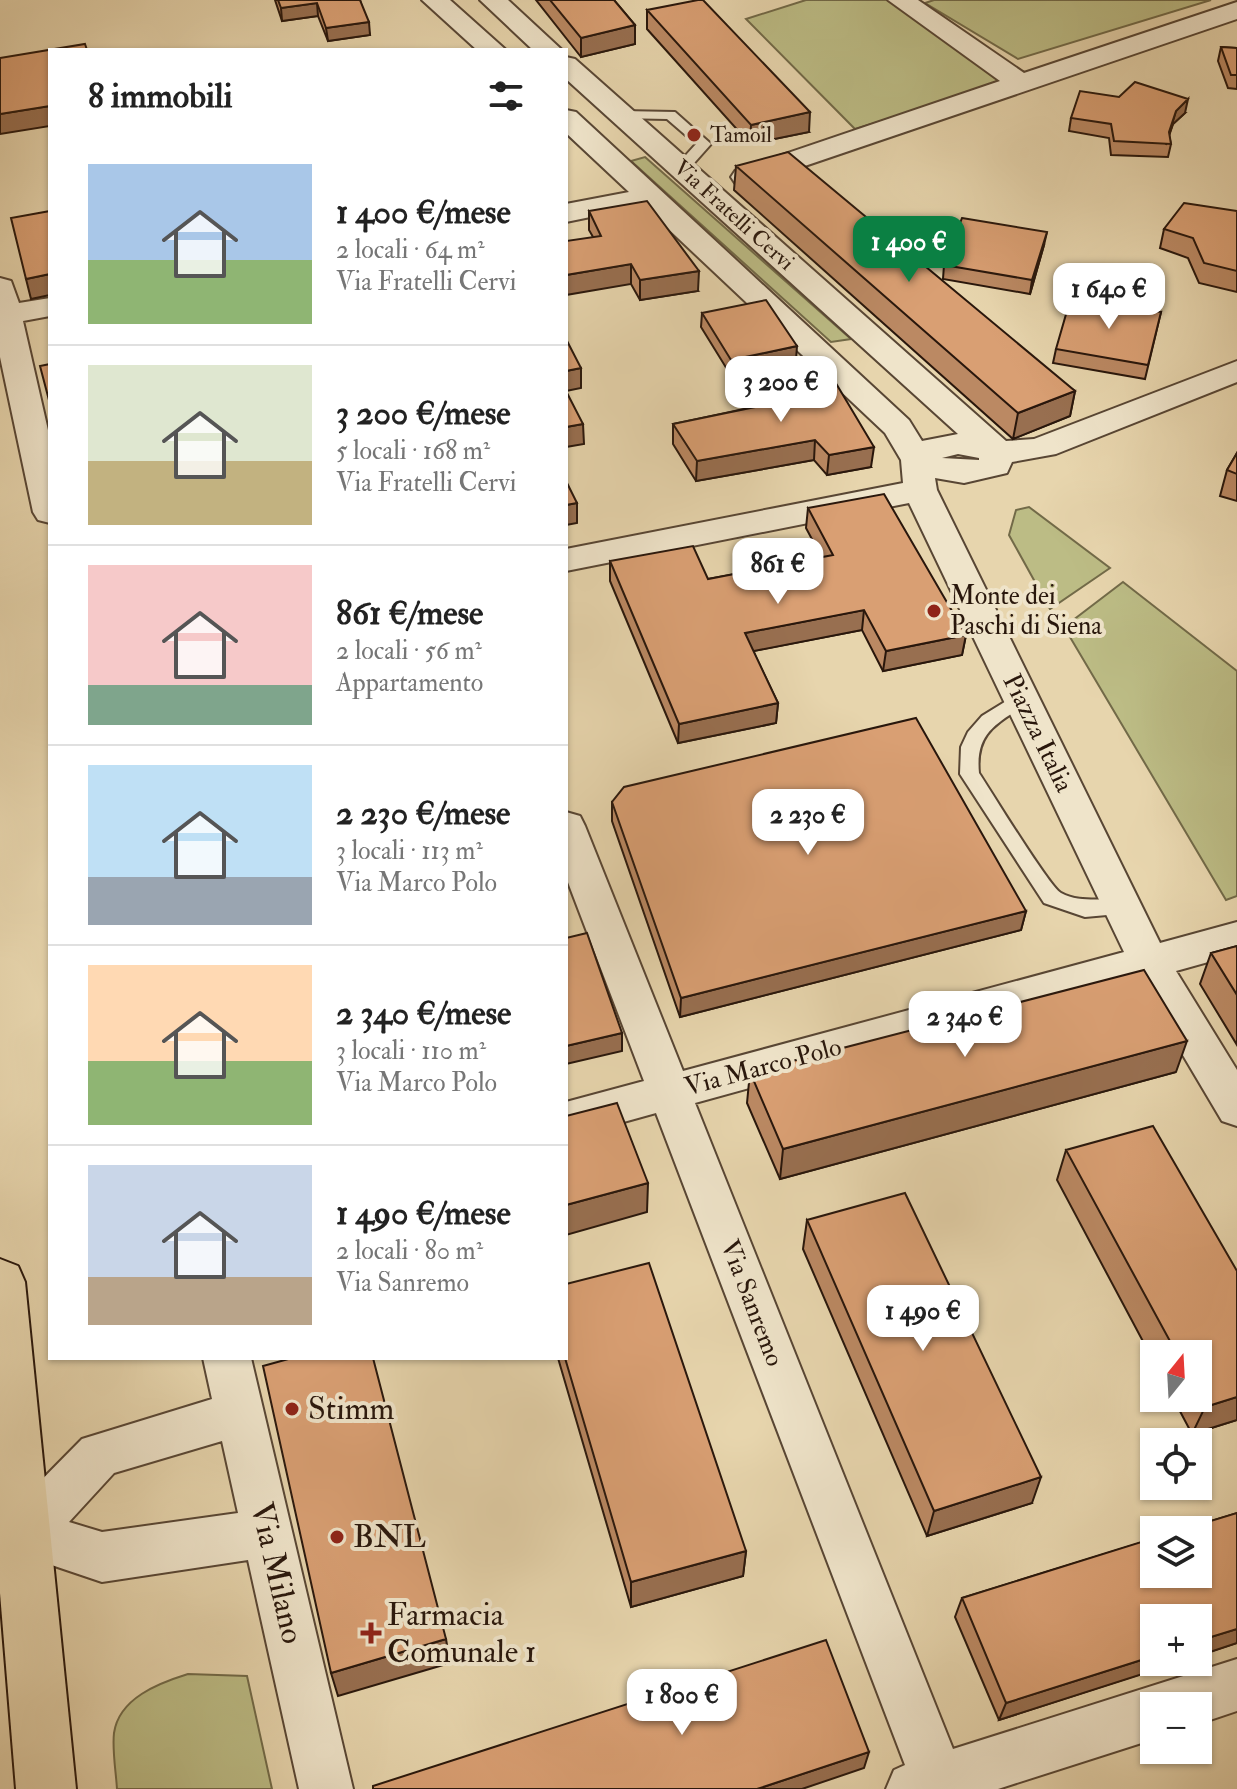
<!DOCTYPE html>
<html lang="it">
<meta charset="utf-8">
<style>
body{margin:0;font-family:"IM FELL Double Pica",serif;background:#f6f6f6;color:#222;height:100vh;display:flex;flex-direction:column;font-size:30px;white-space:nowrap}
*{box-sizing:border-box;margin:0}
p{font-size:26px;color:#767676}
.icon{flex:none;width:44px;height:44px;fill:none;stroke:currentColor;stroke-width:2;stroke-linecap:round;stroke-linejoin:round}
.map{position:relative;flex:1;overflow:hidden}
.details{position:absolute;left:48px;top:48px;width:520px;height:1312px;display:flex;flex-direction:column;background:#fff;border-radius:0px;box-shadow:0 2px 6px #0004}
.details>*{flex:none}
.needle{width:52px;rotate:18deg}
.buttons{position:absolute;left:1140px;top:1340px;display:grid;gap:16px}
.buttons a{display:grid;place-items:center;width:72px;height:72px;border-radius:0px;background:#fff;box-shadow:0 2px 6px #0004;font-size:40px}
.price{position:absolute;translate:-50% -68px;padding:0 18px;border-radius:16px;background:#fff;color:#222;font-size:26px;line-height:52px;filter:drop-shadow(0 2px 4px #0008)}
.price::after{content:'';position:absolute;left:50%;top:48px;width:24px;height:18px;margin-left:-12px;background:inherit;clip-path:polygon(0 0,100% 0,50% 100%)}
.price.current{background:#0b8043;color:#fff}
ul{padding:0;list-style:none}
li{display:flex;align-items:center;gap:24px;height:200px;padding:0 40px}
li+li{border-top:2px solid #e0e0e0}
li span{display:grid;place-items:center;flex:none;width:224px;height:160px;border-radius:0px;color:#555}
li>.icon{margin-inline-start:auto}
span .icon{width:96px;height:96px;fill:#fffc;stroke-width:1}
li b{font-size:34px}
h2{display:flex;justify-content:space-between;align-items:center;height:96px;padding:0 40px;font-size:34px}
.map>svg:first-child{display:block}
.green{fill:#bcbc85;stroke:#726a48;stroke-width:2}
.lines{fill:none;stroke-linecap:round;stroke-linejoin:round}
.lane-casing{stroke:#584634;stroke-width:4}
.street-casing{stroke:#584634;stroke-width:4}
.primary-casing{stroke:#29170c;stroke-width:4}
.lane{fill:#efe4ca;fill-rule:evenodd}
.street{fill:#efe4ca;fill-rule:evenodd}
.primary{fill:#e7d5ad;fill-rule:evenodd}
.wall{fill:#bb8963;stroke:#29170c;stroke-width:2}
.shaded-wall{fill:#986f50;stroke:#29170c;stroke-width:2}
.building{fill:#d99f73;stroke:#29170c;stroke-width:2}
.poi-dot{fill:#8f2418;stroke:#efe4ca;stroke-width:3}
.labels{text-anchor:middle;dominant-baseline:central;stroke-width:8;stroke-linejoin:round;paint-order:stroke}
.far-poi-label{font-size:22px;fill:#29170c;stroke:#efe4ca;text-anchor:start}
.far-street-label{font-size:22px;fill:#29170c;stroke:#efe4ca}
.poi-label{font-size:26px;fill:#29170c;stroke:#efe4ca;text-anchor:start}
.street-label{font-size:26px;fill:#29170c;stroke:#efe4ca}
.near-poi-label{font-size:32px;fill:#29170c;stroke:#efe4ca;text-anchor:start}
.near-street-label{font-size:32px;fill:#29170c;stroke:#efe4ca}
</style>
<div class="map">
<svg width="1237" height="1789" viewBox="0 0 1237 1789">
<rect width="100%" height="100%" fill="#e7d5ad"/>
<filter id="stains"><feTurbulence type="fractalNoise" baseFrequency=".0025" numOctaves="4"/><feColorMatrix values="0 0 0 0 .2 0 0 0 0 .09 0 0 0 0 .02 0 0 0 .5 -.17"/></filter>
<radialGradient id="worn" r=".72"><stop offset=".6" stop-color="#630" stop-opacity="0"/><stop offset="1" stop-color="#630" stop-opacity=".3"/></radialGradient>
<!-- green -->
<path class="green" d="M 806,0 L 890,0 L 1003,84 L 855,129 L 746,19 Z
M 934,0 L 1211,0 L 1018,59 L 925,3 Z
M 645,157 L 851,339 L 831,342 L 631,161 Z
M 1029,507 L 1110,568 L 1050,609 L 1009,535 L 1016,510 Z
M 1123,582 L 1237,671 L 1237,896 L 1226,900 L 1064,627 Z
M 188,1674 L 247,1676 L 272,1789 L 117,1789 C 116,1772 112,1750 114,1733 C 119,1698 159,1683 188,1674 Z"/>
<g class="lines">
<!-- lane casing -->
<g class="lane-casing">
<path id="lane" d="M 622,111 L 675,112 L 711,144 L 687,171 L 677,171 L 677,165 L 696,144 L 667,119 L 617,118 L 617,112 Z
M 1021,692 L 1028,693 L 1030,698 L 1028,703 C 997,724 975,732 979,773 C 991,791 1050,888 1061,893 C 1083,905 1107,895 1129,903 L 1132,908 L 1129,913 L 1085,917 L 1044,903 L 960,774 L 961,747 L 968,732 L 982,716 Z"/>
</g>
<!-- street casing -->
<g class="street-casing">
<path id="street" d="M 422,0 L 450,0 L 506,50 L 477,50 Z
M 480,0 L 508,0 L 562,50 L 533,50 Z
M 888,0 L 918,0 L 1024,73 L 1237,2 L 1237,19 L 755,183 L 735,183 L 731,177 L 735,171 L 1000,81 Z
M 566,57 L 575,59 L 1006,441 L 1034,439 L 1237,361 L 1237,382 L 1056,454 L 1012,462 L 1007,473 L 964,483 L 935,478 L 937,490 L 1160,943 L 1237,922 L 1237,954 L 1176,971 L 1237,1070 L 1237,1126 L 1222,1121 L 1139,981 L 695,1103 L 953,1749 L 1237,1659 L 1237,1711 L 1198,1724 L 1198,1706 L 1154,1706 L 1154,1739 L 998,1789 L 886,1789 L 894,1770 L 905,1765 L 656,1113 L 566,1138 L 566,1102 L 644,1081 L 566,877 L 566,812 L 580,816 L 585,826 L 683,1071 L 1124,952 L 909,503 L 566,571 L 566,549 L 903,483 L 901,460 L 885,433 L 644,206 L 566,222 L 566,204 L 629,192 L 566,133 L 566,110 L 576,112 L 909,420 L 922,441 L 958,434 L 566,79 ZM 958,454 L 979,458 L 979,460 L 942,458 Z
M 0,278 L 11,281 L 19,303 L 50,298 L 50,316 L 23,321 L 50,439 L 50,523 L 38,520 L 33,512 L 0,357 Z
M 203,1358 L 251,1358 L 353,1789 L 299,1789 L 248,1560 L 102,1582 L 25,1556 L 0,1564 L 0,1516 L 9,1513 L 82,1439 L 212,1399 ZM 222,1441 L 238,1513 L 102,1532 L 69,1522 L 114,1473 Z"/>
</g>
<!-- primary casing -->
<g class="primary-casing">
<path id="primary" d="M 0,1259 L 18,1266 L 25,1282 L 76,1789 L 16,1789 L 0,1593 Z"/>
</g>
<!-- lane -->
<use href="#lane" class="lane"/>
<!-- street -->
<use href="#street" class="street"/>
<!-- primary -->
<use href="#primary" class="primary"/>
</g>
<!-- wall -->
<path class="wall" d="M 275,0 L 360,0 L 370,35 L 328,41 L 318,16 L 282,21 Z
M 536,0 L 614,0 L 635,25 L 635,44 L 581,57 Z
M 647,10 L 809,132 L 750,144 L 647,29 Z
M 1221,47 L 1237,48 L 1237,89 L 1228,88 L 1218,61 Z
M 1185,113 L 1173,124 L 1169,135 L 1171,144 L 1168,157 L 1111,155 L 1109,138 L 1069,131 L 1071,118 Z
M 736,166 L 1075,391 L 1070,416 L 1013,439 L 734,190 Z
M 589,211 L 698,291 L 640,300 L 631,284 L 593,237 L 589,230 Z
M 1237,211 L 1237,292 L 1199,283 L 1188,258 L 1160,248 L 1164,229 Z
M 1044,245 L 1030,294 L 943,279 L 944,265 Z
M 1161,312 L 1145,379 L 1053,363 L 1056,349 Z
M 702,313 L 796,360 L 730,374 L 701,327 Z
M 787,382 L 871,467 L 827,475 L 814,460 L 696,481 L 673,444 L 673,424 L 786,400 Z
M 1237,453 L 1237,501 L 1220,496 L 1227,470 Z
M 808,508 L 966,635 L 962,655 L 883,671 L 862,630 L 753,651 L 778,703 L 776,723 L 678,743 L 610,581 L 610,561 L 708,579 L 822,558 L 806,528 Z
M 612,802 L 1026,911 L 1021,930 L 680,1017 L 612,821 Z
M 1237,946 L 1237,1045 L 1200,984 L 1211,953 Z
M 750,1072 L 1176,1072 L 780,1179 L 747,1103 Z
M 1066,1150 L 1237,1271 L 1237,1420 L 1192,1434 L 1173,1398 L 1198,1398 L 1198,1354 L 1154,1354 L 1154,1362 L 1057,1180 Z
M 807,1220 L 1032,1503 L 927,1536 L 803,1249 Z
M 558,1358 L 566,1358 L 746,1551 L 743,1576 L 631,1607 Z
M 1237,1513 L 1237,1643 L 999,1720 L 955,1617 L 962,1598 Z"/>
<!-- shaded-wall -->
<path class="shaded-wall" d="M 317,3 L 318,16 L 282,21 L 281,8 Z
M 369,22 L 370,35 L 328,41 L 326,28 Z
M 635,25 L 635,44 L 581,57 L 581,38 Z
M 1188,99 L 1185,113 L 1173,124 L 1166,145 L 1176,111 Z
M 50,106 L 50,126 L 0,134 L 0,114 Z
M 810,112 L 809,132 L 750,144 L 751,125 Z
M 1047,232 L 1044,245 L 1030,294 L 1032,280 Z
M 631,264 L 631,284 L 566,295 L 566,275 Z
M 699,271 L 698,291 L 640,300 L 640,280 Z
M 50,274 L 50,295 L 31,299 L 26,279 Z
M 797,346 L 796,360 L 730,374 L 731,360 Z
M 581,368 L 581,388 L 566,391 L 566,371 Z
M 1075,391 L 1070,416 L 1013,439 L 1018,413 Z
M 583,424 L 584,444 L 566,447 L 566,427 Z
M 815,440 L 814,460 L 696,481 L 697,461 Z
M 874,447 L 871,467 L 827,475 L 829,455 Z
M 577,503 L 577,523 L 566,525 L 566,505 Z
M 864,610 L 862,630 L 744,653 L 745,633 Z
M 966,635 L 962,655 L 883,671 L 886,651 Z
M 778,703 L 776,723 L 678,743 L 679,724 Z
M 1026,911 L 1021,930 L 680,1017 L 681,998 Z
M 622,1033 L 622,1051 L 566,1064 L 566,1046 Z
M 1187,1041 L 1176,1072 L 780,1179 L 783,1149 Z
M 648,1183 L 647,1212 L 566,1235 L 566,1205 Z
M 1237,1397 L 1237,1420 L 1192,1434 L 1205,1407 Z
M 1041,1477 L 1032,1503 L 927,1536 L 934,1511 Z
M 746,1551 L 743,1576 L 631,1607 L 631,1582 Z
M 1237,1629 L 1237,1643 L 1198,1656 L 1198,1641 Z
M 446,1639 L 450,1663 L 338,1696 L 331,1673 Z
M 1154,1656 L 1154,1662 L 1180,1662 L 999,1720 L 1006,1703 Z
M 869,1752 L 864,1768 L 802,1789 L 757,1789 Z"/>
<!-- building -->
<path class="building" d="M 278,0 L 360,0 L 369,22 L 326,28 L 317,3 L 281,8 Z
M 550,0 L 614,0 L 635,25 L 581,38 Z
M 698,0 L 703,0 L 810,112 L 751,125 L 647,10 Z
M 85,44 L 87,50 L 50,50 L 50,106 L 0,114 L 0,58 Z
M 1221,47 L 1237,48 L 1237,75 L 1231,75 Z
M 1135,82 L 1188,99 L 1176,111 L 1169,132 L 1171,144 L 1114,141 L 1111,124 L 1071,118 L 1080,91 L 1119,97 Z
M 788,152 L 1075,391 L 1018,413 L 736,166 Z
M 647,201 L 699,271 L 640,280 L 631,264 L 566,275 L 566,241 L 601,236 L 589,211 Z
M 1184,203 L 1237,211 L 1237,271 L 1204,263 L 1193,238 L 1164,229 Z
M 50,211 L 50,274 L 26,279 L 11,218 Z
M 962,218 L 1047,232 L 1032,280 L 944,265 Z
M 1071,297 L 1161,312 L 1148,365 L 1056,349 Z
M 766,300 L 797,346 L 731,360 L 702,313 Z
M 566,339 L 581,368 L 566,371 Z
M 50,364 L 50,404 L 40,366 Z
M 831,375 L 874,447 L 829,455 L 815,440 L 697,461 L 673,424 L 794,399 L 787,382 Z
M 566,391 L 583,424 L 566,427 Z
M 1237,453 L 1237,474 L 1227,470 Z
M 566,481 L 577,503 L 566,505 Z
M 884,494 L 966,635 L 886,651 L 864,610 L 745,633 L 778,703 L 679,724 L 610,561 L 693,546 L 708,579 L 833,555 L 808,508 Z
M 916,718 L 1026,911 L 681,998 L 612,802 L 624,787 Z
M 587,933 L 622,1033 L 566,1046 L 566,938 Z
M 1237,946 L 1237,995 L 1211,953 Z
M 1144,970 L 1187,1041 L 783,1149 L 750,1072 Z
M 617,1103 L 648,1183 L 566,1205 L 566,1116 Z
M 1153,1126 L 1237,1271 L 1237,1397 L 1205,1407 L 1198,1394 L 1198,1354 L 1177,1354 L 1066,1150 Z
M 905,1193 L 1041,1477 L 934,1511 L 807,1220 Z
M 649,1263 L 746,1551 L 631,1582 L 565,1358 L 566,1358 L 566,1284 Z
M 292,1358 L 373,1358 L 446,1639 L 331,1673 L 263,1366 Z
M 1237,1513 L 1237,1629 L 1198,1641 L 1198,1618 L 1154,1618 L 1154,1656 L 1006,1703 L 962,1598 L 1154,1538 L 1154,1574 L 1198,1574 L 1198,1530 L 1181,1530 Z
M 826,1640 L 869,1752 L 757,1789 L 373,1789 L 373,1786 Z"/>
<!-- markers -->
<g class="poi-dot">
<circle cx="694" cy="135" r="8"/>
<circle cx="934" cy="611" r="8"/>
<circle cx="292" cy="1409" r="8"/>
<circle cx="337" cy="1537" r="8"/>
<path d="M367 1621h8v8h8v8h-8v8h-8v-8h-8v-8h8z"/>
</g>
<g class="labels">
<!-- far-poi labels -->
<g class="far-poi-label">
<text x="710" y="135">Tamoil</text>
</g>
<!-- far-street labels -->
<g class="far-street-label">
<text transform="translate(734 215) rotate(42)">Via Fratelli Cervi</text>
</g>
<!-- poi labels -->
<g class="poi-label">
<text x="950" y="596">Monte dei<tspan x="950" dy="30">Paschi di Siena</tspan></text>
</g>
<!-- street labels -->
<g class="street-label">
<text transform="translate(1038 733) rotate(64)">Piazza Italia</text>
<text transform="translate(763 1067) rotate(-15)">Via Marco Polo</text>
<text transform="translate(752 1303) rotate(69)">Via Sanremo</text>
</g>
<!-- near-poi labels -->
<g class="near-poi-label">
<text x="308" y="1409">Stimm</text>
<text x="353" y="1537">BNL</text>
<text x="387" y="1615">Farmacia<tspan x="387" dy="37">Comunale 1</tspan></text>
</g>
<!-- near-street labels -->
<g class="near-street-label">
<text transform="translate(277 1573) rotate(77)">Via Milano</text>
</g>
</g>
<rect width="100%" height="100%" filter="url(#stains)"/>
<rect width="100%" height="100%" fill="url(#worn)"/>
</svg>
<div class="buttons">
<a><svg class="needle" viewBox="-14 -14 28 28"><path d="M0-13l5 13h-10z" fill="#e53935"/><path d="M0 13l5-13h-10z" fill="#767676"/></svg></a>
<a><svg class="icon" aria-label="locate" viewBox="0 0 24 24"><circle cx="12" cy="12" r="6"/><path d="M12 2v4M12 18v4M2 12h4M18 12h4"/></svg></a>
<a><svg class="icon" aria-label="layers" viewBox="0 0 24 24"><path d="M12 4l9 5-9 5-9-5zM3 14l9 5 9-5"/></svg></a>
<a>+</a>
<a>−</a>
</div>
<b class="price current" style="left:909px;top:284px">1 400 €</b>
<b class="price" style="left:1109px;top:331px">1 640 €</b>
<b class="price" style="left:781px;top:424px">3 200 €</b>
<b class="price" style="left:778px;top:606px">861 €</b>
<b class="price" style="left:808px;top:857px">2 230 €</b>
<b class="price" style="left:965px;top:1059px">2 340 €</b>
<b class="price" style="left:923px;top:1353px">1 490 €</b>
<b class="price" style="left:682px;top:1737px">1 800 €</b>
<section class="details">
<h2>8 immobili<svg class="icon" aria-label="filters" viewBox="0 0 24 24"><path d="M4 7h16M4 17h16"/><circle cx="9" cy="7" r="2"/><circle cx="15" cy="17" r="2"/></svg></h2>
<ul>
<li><span style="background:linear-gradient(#a9c7e8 60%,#8fb573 0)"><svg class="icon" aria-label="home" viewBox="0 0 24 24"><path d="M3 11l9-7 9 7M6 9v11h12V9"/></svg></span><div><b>1 400 €/mese</b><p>2 locali · 64 m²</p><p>Via Fratelli Cervi</p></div></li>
<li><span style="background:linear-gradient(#dfe7d0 60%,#c2b280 0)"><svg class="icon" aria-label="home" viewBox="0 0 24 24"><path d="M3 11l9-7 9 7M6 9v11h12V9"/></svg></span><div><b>3 200 €/mese</b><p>5 locali · 168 m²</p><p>Via Fratelli Cervi</p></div></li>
<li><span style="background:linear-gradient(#f6c9c9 75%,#7fa58c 0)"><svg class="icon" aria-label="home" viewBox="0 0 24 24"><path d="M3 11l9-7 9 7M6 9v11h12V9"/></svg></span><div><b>861 €/mese</b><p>2 locali · 56 m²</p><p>Appartamento</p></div></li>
<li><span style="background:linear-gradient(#bfe0f5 70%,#9aa5b1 0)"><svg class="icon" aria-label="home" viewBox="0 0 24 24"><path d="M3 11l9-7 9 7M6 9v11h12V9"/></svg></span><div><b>2 230 €/mese</b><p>3 locali · 113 m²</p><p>Via Marco Polo</p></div></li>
<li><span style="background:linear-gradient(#ffd9b3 60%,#8fb573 0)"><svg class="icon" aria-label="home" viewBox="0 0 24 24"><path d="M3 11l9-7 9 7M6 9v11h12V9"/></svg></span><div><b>2 340 €/mese</b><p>3 locali · 110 m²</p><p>Via Marco Polo</p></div></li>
<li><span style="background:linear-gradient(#c9d6e8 70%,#b9a48a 0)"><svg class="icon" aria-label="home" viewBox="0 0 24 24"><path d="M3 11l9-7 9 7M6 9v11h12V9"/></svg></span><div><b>1 490 €/mese</b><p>2 locali · 80 m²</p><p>Via Sanremo</p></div></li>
</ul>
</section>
</div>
